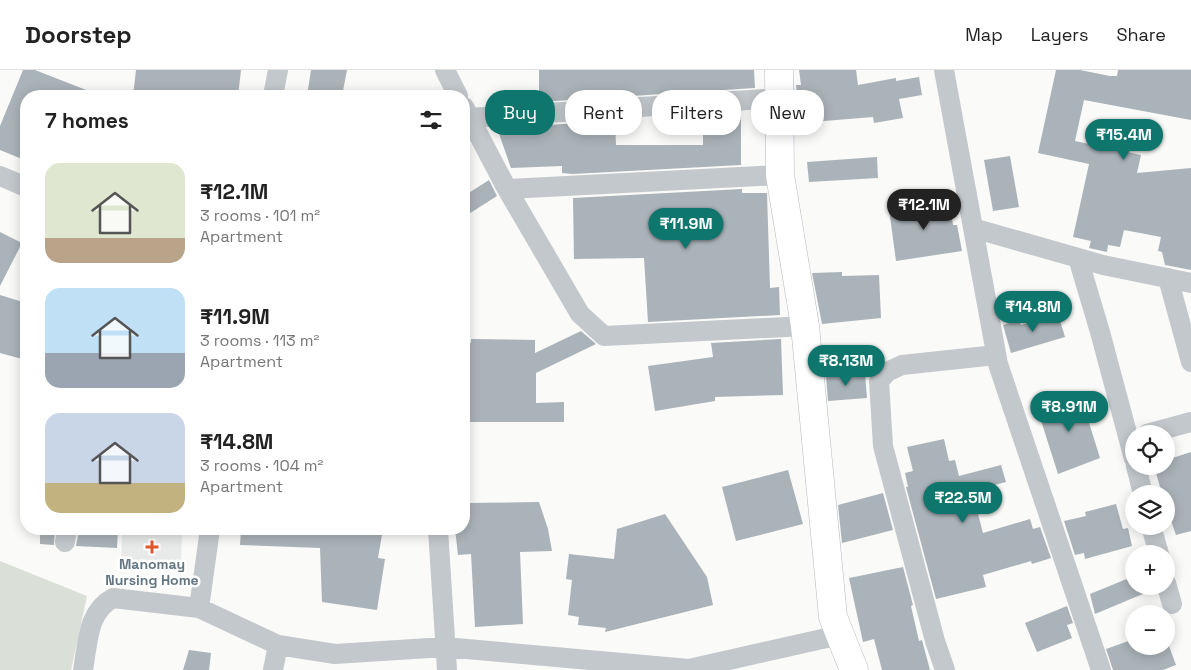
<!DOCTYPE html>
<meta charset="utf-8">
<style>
body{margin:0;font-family:"Space Grotesk",sans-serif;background:#f6f6f6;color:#222;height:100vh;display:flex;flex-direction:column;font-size:19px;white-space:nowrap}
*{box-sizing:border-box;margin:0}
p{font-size:16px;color:#767676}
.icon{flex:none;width:28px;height:28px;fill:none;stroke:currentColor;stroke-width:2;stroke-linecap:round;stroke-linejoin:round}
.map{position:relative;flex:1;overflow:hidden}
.details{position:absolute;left:20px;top:20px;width:450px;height:445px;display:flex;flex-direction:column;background:#fff;border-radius:20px;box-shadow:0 2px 12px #0003}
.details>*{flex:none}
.banner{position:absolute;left:485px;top:20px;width:475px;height:45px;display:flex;gap:10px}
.tools{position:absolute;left:1125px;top:355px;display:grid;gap:10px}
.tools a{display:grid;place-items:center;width:50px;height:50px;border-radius:50%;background:#fff;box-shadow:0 2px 12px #0003;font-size:25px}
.price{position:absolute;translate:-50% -42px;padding:0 11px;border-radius:18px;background:#0f766e;color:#fff;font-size:16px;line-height:32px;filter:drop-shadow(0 1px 2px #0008)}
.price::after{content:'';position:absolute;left:50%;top:30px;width:15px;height:11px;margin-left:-8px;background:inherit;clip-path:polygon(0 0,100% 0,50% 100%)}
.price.current{background:#222;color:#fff}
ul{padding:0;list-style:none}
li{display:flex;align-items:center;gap:15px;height:125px;padding:0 25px}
li span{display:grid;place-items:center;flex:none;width:140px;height:100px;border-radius:15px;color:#555}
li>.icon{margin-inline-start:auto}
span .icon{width:60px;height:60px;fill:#fffc;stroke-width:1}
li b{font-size:21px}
h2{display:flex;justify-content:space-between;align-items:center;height:60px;padding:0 25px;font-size:21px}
.pill{padding:0 18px;border-radius:20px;background:#fff;box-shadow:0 2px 12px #0003;font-size:18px;line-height:45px}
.pill.current{background:#0f766e;color:#fff}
header{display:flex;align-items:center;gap:30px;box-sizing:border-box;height:70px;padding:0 25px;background:#fff;border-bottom:1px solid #e0e0e0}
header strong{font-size:24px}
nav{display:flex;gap:28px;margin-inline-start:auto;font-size:18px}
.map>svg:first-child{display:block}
.built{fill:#e8e9e9}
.green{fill:#dadfd7}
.building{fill:#aab3b9}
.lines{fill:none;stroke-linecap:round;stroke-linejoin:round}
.secondary-casing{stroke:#b3babf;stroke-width:29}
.minor{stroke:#c3c8cc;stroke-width:20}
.secondary{stroke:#fff;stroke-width:28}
.poi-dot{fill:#e4572e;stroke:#fff;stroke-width:2}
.labels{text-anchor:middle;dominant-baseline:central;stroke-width:5;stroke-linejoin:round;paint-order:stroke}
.poi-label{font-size:14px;font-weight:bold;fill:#657683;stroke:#fff}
</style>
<header>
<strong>Doorstep</strong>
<nav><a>Map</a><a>Layers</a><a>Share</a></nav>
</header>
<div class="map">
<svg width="1191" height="600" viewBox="0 0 1191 600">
<rect width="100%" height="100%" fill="#fafaf8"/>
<!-- built -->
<path class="built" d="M 122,459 L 182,459 L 181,496 L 121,495 Z"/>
<!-- green -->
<path class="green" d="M 0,491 L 87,526 L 71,600 L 0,600 Z"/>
<!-- building -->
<path class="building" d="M 23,0 L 35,0 L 99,25 L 26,26 L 26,79 L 22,89 L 0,80 L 0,56 Z
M 136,0 L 241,0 L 238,26 L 133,26 Z
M 311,0 L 347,0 L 342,26 L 307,26 Z
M 539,0 L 754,0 L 755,18 L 539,32 Z
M 799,0 L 856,0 L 858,15 L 896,8 L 896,11 L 919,7 L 922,25 L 899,29 L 903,48 L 874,53 L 873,47 L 800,53 L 796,15 L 801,15 Z
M 1056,0 L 1080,0 L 1110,6 L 1117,6 L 1118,0 L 1191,0 L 1191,50 L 1084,30 L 1075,71 L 1141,85 L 1137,103 L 1191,98 L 1191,200 L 1165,195 L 1162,182 L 1158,181 L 1161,167 L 1124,160 L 1120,177 L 1108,175 L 1107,182 L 1089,178 L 1091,171 L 1073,167 L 1089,94 L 1038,83 Z
M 741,42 L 741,95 L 573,104 L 562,103 L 562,96 L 511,98 L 497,58 L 615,51 L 616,75 L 703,75 L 703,45 Z
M 1010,86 L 1019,137 L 993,141 L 984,90 Z
M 877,87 L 878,108 L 809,112 L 807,92 Z
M 489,110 L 497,126 L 464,147 L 464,126 Z
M 742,119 L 742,123 L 767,123 L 770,218 L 779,217 L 780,245 L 648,252 L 644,188 L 574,189 L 573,128 Z
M 949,129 L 953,155 L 957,155 L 962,181 L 896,191 L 889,139 Z
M 0,162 L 22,173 L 0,216 Z
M 842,202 L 842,206 L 879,205 L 881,248 L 822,254 L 812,203 Z
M 0,225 L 26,233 L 26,290 L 0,283 Z
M 1058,244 L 1065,267 L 1011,283 L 1003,255 L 1019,250 L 1021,255 Z
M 581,261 L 596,274 L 536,303 L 536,333 L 564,332 L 564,352 L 464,352 L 464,273 L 471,273 L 471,269 L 535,270 L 535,283 Z
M 781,269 L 783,325 L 715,327 L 715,331 L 655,341 L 648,296 L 713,287 L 711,273 Z
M 865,303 L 867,328 L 828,331 L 826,306 Z
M 1080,324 L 1100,388 L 1058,404 L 1037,338 Z
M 944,369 L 949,391 L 955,390 L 959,406 L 1001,395 L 1006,412 L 972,421 L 983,463 L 1030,449 L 1033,459 L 1040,457 L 1051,488 L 1032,494 L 1031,491 L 983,505 L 986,517 L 936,529 L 906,417 L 908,417 L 905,403 L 913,401 L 907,377 Z
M 1191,382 L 1191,461 L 1176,465 L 1166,436 L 1166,424 L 1162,424 L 1154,396 L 1166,396 L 1166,390 Z
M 788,400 L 803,454 L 736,471 L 722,417 Z
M 883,423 L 893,460 L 842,473 L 838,435 Z
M 539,432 L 548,459 L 552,481 L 520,482 L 523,554 L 475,557 L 471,484 L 458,485 L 455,459 L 464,459 L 464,433 Z
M 1116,434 L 1123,459 L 1128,458 L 1132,476 L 1085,489 L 1084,483 L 1075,485 L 1064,451 L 1086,446 L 1085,442 Z
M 665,444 L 707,507 L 713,535 L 605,562 L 606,558 L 578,555 L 579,547 L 568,545 L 572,510 L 566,509 L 569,484 L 614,489 L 617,459 Z
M 40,459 L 55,459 L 54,475 L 40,474 Z
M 79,459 L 118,459 L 117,478 L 76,476 Z
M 241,459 L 383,459 L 378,488 L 385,489 L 377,540 L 322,532 L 320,478 L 240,475 Z
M 903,497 L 913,535 L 911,536 L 919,571 L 922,570 L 930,600 L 882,600 L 874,569 L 863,572 L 849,508 Z
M 1134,506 L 1134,516 L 1148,516 L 1150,521 L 1095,544 L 1090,524 Z
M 1067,536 L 1073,553 L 1067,555 L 1072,568 L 1037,582 L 1025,553 Z
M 1166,568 L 1176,595 L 1163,600 L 1113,600 L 1106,579 L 1134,569 L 1134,576 L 1166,576 Z
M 189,580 L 211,583 L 209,600 L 183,600 Z"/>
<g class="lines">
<!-- secondary casing -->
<g class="secondary-casing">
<path id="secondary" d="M 779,0 L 780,105 L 805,256 L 833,547 L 854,600"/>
</g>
<!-- minor -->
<path class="minor" d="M 445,0 L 458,26
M 944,0 L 998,294 L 1101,600
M 273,26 L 278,0
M 464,37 L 507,119 L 580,244 L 604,266 L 805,256
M 469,48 L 781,28
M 0,106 L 26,117
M 507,119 L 780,105
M 973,158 L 1103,195 L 1191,213
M 1078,188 L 1100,262 L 1134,389
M 1168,208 L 1191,292
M 1147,364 L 1191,352
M 1136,396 L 1143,424
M 1151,456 L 1159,484
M 438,459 L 447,600
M 65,472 L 67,459
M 1166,513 L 1172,534
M 199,538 L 210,459
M 83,600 C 88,573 87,542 113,528 L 199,538 L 278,575 L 335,584 L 445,577 L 689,599 L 840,565
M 273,600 L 278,575
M 945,600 L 935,571 L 883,376 L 879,311 L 887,302 L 902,295 L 996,285"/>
<!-- secondary -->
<use href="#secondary" class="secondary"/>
</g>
<!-- markers -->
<path class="poi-dot" d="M149.5 469.5h5v5h5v5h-5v5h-5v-5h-5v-5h5z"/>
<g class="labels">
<!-- poi labels -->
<g class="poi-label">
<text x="152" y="494">Manomay<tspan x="152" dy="16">Nursing Home</tspan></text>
</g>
</g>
</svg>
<div class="tools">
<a><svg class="icon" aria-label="locate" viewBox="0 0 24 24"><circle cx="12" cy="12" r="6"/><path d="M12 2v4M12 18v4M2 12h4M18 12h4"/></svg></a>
<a><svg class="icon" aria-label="layers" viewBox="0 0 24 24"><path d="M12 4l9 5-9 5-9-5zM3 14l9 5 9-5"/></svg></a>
<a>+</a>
<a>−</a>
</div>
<b class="price" style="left:1124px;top:91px">₹15.4M</b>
<b class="price current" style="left:924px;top:161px">₹12.1M</b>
<b class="price" style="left:686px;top:180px">₹11.9M</b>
<b class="price" style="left:1033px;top:263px">₹14.8M</b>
<b class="price" style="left:846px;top:317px">₹8.13M</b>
<b class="price" style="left:1069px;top:363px">₹8.91M</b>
<b class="price" style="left:963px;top:454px">₹22.5M</b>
<div class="banner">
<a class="pill current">Buy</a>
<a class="pill">Rent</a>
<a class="pill">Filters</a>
<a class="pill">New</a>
</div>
<section class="details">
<h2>7 homes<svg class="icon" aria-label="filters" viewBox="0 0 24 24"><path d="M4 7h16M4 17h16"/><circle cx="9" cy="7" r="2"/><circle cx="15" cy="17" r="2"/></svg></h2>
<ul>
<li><span style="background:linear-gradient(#dfe7d0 75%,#b9a48a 0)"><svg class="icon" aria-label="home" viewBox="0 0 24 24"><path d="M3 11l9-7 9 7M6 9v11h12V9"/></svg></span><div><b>₹12.1M</b><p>3 rooms · 101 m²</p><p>Apartment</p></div></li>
<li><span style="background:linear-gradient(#bfe0f5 65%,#9aa5b1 0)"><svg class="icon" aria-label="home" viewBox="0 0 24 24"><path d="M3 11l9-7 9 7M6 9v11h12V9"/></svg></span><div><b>₹11.9M</b><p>3 rooms · 113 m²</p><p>Apartment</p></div></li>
<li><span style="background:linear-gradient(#c9d6e8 70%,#c2b280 0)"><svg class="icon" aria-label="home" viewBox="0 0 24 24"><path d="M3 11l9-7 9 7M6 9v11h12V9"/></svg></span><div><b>₹14.8M</b><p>3 rooms · 104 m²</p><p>Apartment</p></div></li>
</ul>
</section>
</div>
